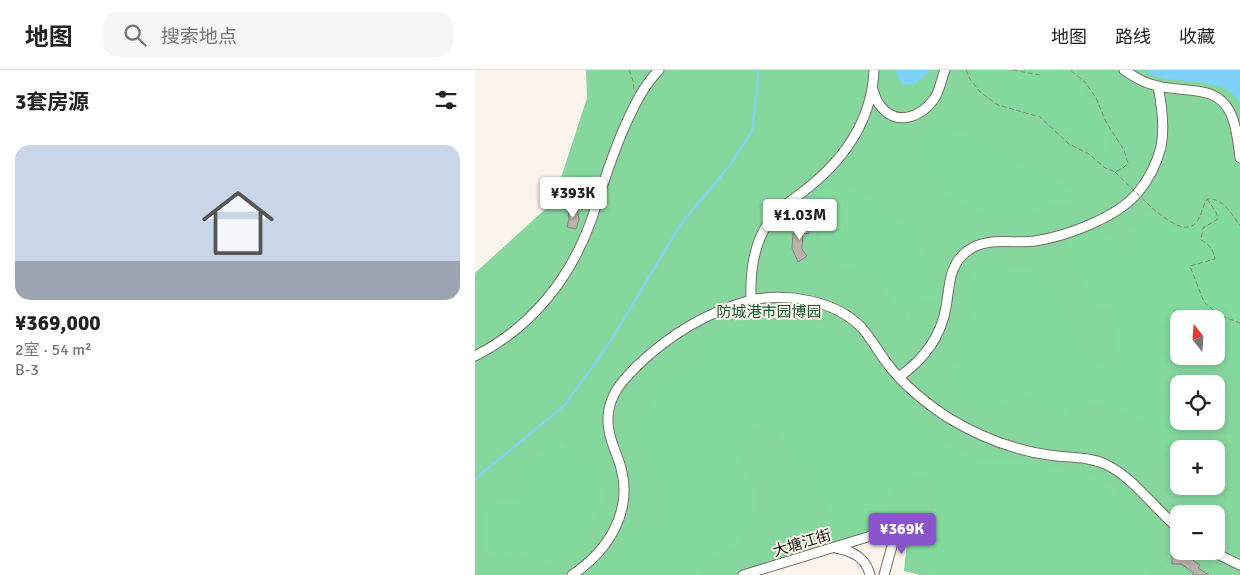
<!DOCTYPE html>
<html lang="zh">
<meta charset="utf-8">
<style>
body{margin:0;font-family:Signika,"Noto Sans SC",sans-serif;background:#f6f6f6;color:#222;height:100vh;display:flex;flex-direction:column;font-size:19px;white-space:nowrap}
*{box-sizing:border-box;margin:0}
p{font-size:16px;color:#767676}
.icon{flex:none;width:28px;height:28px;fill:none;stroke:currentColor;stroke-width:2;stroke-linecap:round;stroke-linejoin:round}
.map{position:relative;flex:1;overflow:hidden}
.sheet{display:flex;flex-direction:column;background:#fff;width:475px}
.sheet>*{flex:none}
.needle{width:32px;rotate:343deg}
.fabs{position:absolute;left:695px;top:240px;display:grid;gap:10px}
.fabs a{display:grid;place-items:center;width:55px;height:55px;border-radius:10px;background:#fff;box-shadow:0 2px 8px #0003;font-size:25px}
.price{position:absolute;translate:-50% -42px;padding:0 11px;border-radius:5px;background:#fff;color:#222;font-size:16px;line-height:32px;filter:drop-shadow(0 1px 2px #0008)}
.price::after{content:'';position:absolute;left:50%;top:30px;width:15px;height:11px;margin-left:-8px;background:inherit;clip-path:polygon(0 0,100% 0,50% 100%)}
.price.active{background:#8a54cc;color:#fff}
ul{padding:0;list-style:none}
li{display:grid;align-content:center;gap:10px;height:265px;padding:0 15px}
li+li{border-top:1px solid #e0e0e0}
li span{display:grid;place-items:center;height:155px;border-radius:15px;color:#555}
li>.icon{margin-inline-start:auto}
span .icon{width:90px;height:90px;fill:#fffc;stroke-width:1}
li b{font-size:21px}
h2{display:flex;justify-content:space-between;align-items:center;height:60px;padding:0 15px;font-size:21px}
header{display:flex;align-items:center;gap:30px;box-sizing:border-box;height:70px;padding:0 25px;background:#fff;border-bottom:1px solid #e0e0e0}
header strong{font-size:24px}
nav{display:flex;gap:28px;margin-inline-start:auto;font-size:18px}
.search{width:350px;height:45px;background:#f6f6f6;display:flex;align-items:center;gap:12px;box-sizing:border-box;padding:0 18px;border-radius:15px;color:#767676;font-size:19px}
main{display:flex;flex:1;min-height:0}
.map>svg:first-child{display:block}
.green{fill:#86d79e;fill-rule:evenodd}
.forest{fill:#82da9d}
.water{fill:#7ed1f8}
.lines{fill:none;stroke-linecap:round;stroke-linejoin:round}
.stream{stroke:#7ed1f8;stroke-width:2}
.building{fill:#bab4ab;stroke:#878178}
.minor-casing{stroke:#757067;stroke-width:11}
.path{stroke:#88837c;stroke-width:1;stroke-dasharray:5 2.5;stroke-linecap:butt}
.minor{stroke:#fff;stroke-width:9}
.path-bridge{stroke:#88837c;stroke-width:1;stroke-dasharray:5 2.5;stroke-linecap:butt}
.labels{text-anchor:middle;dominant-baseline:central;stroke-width:4;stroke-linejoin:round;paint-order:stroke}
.park-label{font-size:15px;fill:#16562f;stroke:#fbf4ea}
.street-label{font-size:15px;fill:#13110d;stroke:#fbf4ea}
</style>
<header>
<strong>地图</strong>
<div class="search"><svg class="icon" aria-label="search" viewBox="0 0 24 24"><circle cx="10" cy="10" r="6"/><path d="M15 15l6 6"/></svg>搜索地点</div>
<nav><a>地图</a><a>路线</a><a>收藏</a></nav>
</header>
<main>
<section class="sheet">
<h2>3套房源<svg class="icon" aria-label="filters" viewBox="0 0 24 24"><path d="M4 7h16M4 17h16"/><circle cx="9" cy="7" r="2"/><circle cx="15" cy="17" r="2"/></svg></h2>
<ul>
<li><span style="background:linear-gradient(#c9d6e8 75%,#9aa5b1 0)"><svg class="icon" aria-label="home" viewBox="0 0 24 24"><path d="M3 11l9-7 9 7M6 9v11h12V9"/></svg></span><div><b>¥369,000</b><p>2室 · 54 m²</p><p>B-3</p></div></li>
</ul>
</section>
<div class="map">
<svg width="765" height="505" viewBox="0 0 765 505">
<rect width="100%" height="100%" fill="#fbf4ea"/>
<!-- green -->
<path class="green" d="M 111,0 L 765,0 L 765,505 L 445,505 L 429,501 L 434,453 L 261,505 L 0,505 L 0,203 L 78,132 L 112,28 ZM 704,249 L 741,249 L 741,286 L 704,286 ZM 704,314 L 741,314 L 741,351 L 704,351 ZM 704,379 L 741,379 L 741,416 L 704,416 ZM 704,444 L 741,444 L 741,481 L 704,481 Z"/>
<!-- forest -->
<path class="forest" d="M 503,0 L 589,0 L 610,19 L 634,62 L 636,81 L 630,93 L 615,77 L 566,44 L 520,32 L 522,13 L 504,6 Z
M 469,56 L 491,64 L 535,87 L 589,113 L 603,126 L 592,135 L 578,135 L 548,148 L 528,145 L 512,147 L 494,135 L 477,130 L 453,110 L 441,92 L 441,72 L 450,60 Z
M 358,114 L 364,125 L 371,114 L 385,123 L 397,125 L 420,147 L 442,157 L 451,178 L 454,208 L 463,227 L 460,231 L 445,231 L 435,239 L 438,267 L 430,247 L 390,203 L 377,198 L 349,194 L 348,173 L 340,158 L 338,129 Z
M 745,133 L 760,151 L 765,161 L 765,306 L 719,286 L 741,286 L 741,249 L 704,249 L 704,282 L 683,300 L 701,341 L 704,341 L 704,351 L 728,351 L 738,369 L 740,379 L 704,379 L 704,394 L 668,352 L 641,339 L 604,331 L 584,357 L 575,340 L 553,324 L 526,338 L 495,337 L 470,300 L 485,291 L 482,246 L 497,254 L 491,222 L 495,203 L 503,195 L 524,194 L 560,201 L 586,229 L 612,286 L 627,296 L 637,288 L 640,270 L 636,240 L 617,235 L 608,221 L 602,200 L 588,185 L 593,168 L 622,161 L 637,169 L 657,190 L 659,175 L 654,158 L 666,155 L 664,146 L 673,140 L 694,155 L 708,160 L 727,151 L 733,134 Z
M 280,243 L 346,252 L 379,280 L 462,366 L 498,387 L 544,391 L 622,405 L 641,420 L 685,467 L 675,505 L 464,505 L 449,502 L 441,481 L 451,473 L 460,431 L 455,410 L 439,405 L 417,423 L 410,459 L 383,468 L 369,461 L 353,445 L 344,419 L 321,395 L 305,368 L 288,354 L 261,371 L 269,396 L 282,415 L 282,448 L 266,472 L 240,486 L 224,505 L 114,505 L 144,479 L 154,462 L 163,458 L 188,456 L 185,415 L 165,377 L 165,347 L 190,314 L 222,285 L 233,268 Z
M 82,368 L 126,404 L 132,427 C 121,449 102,493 73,493 C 61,493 51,487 41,481 L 24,491 L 7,481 L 6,446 L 11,433 L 61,425 L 42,401 Z"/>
<!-- water -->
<path class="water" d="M 419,0 L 456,0 L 440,14 L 428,15 Z
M 669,0 L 765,0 L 765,35 C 754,5 704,15 679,6 C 675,5 672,2 669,0 Z"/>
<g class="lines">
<!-- stream -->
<path class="stream" d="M 0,409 L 90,335 L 133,275 L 206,154 L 255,95 L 277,61 L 283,11 L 283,0"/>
</g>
<!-- building -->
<path class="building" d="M 102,138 L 104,150 L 101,159 L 92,157 L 94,149 L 93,140 Z
M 322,154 L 334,155 L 334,164 L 328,163 L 327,179 L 332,186 L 323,192 L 317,178 L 318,163 L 321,163 Z
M 697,484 L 712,486 L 725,495 L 723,498 L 734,505 L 717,505 L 719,503 L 706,494 L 697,494 Z"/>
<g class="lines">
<!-- minor casing -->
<g class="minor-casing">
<path id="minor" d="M 399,0 C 397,48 371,87 334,117 C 321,128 307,135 296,149 C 279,171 275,203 276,230 C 313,223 359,230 386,257 C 397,269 405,285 415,297 C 430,316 451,333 472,347 C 503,366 538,380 574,385 C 593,388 612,386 630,394 C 657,406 681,440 704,459
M 649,0 C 659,7 671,14 683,16 C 710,23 741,14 755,42 C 762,56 763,73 765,88
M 398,20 C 400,25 401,30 404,34 C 420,57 445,48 459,29 C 465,21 466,9 470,0
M 0,286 C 57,257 96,208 117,148 C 127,117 136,88 149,58 C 158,38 168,16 184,0
M 424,307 C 448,290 466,267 471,237 C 475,216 473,197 491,182 C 510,166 538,174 560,171 C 592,166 644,147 664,121 C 674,109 682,92 686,77 C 690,57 687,36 683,16
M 361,478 C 378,481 391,488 395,505
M 736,481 L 765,495
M 97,505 C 133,481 158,442 146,398 C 141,380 132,366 133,347 C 134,325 147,311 162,296 C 195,264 232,242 276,230
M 268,505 L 422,458
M 409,505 L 422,458"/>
</g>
<!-- path -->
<path class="path" d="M 154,0 L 158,11 L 159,21
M 491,0 L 495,9 L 505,22 L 523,35 L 565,47 L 594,74 L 614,84 L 630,98 L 640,102 L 648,98 L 653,93 L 649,80 L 631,52 L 621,28 L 610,12 L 595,0
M 538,0 L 565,5
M 732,129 L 741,142 L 743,149 L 728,158 L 726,170 C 735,175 738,179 740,189 L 715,196 L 729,232 L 744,245 L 765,253
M 677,138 C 689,147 713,170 724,148 C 727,142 728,136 732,129 C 747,127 758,145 765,156"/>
<!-- minor -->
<use href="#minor" class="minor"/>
<!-- path-bridge -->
<path class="path-bridge" d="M 640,102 L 677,138"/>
</g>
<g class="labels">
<!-- park labels -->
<g class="park-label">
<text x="294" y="242">防城港市园博园</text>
</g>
<!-- street labels -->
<g class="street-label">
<text transform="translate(327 473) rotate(-17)">大塘江街</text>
</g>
</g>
</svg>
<div class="fabs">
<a><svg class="needle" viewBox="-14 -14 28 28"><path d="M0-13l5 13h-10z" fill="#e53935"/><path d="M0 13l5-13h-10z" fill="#767676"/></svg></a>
<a><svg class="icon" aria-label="locate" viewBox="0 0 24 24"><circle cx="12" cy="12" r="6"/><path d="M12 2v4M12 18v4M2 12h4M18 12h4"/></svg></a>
<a>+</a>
<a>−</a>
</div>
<b class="price" style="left:98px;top:149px">¥393K</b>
<b class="price" style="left:325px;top:171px">¥1.03M</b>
<b class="price active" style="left:427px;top:485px">¥369K</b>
</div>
</main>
